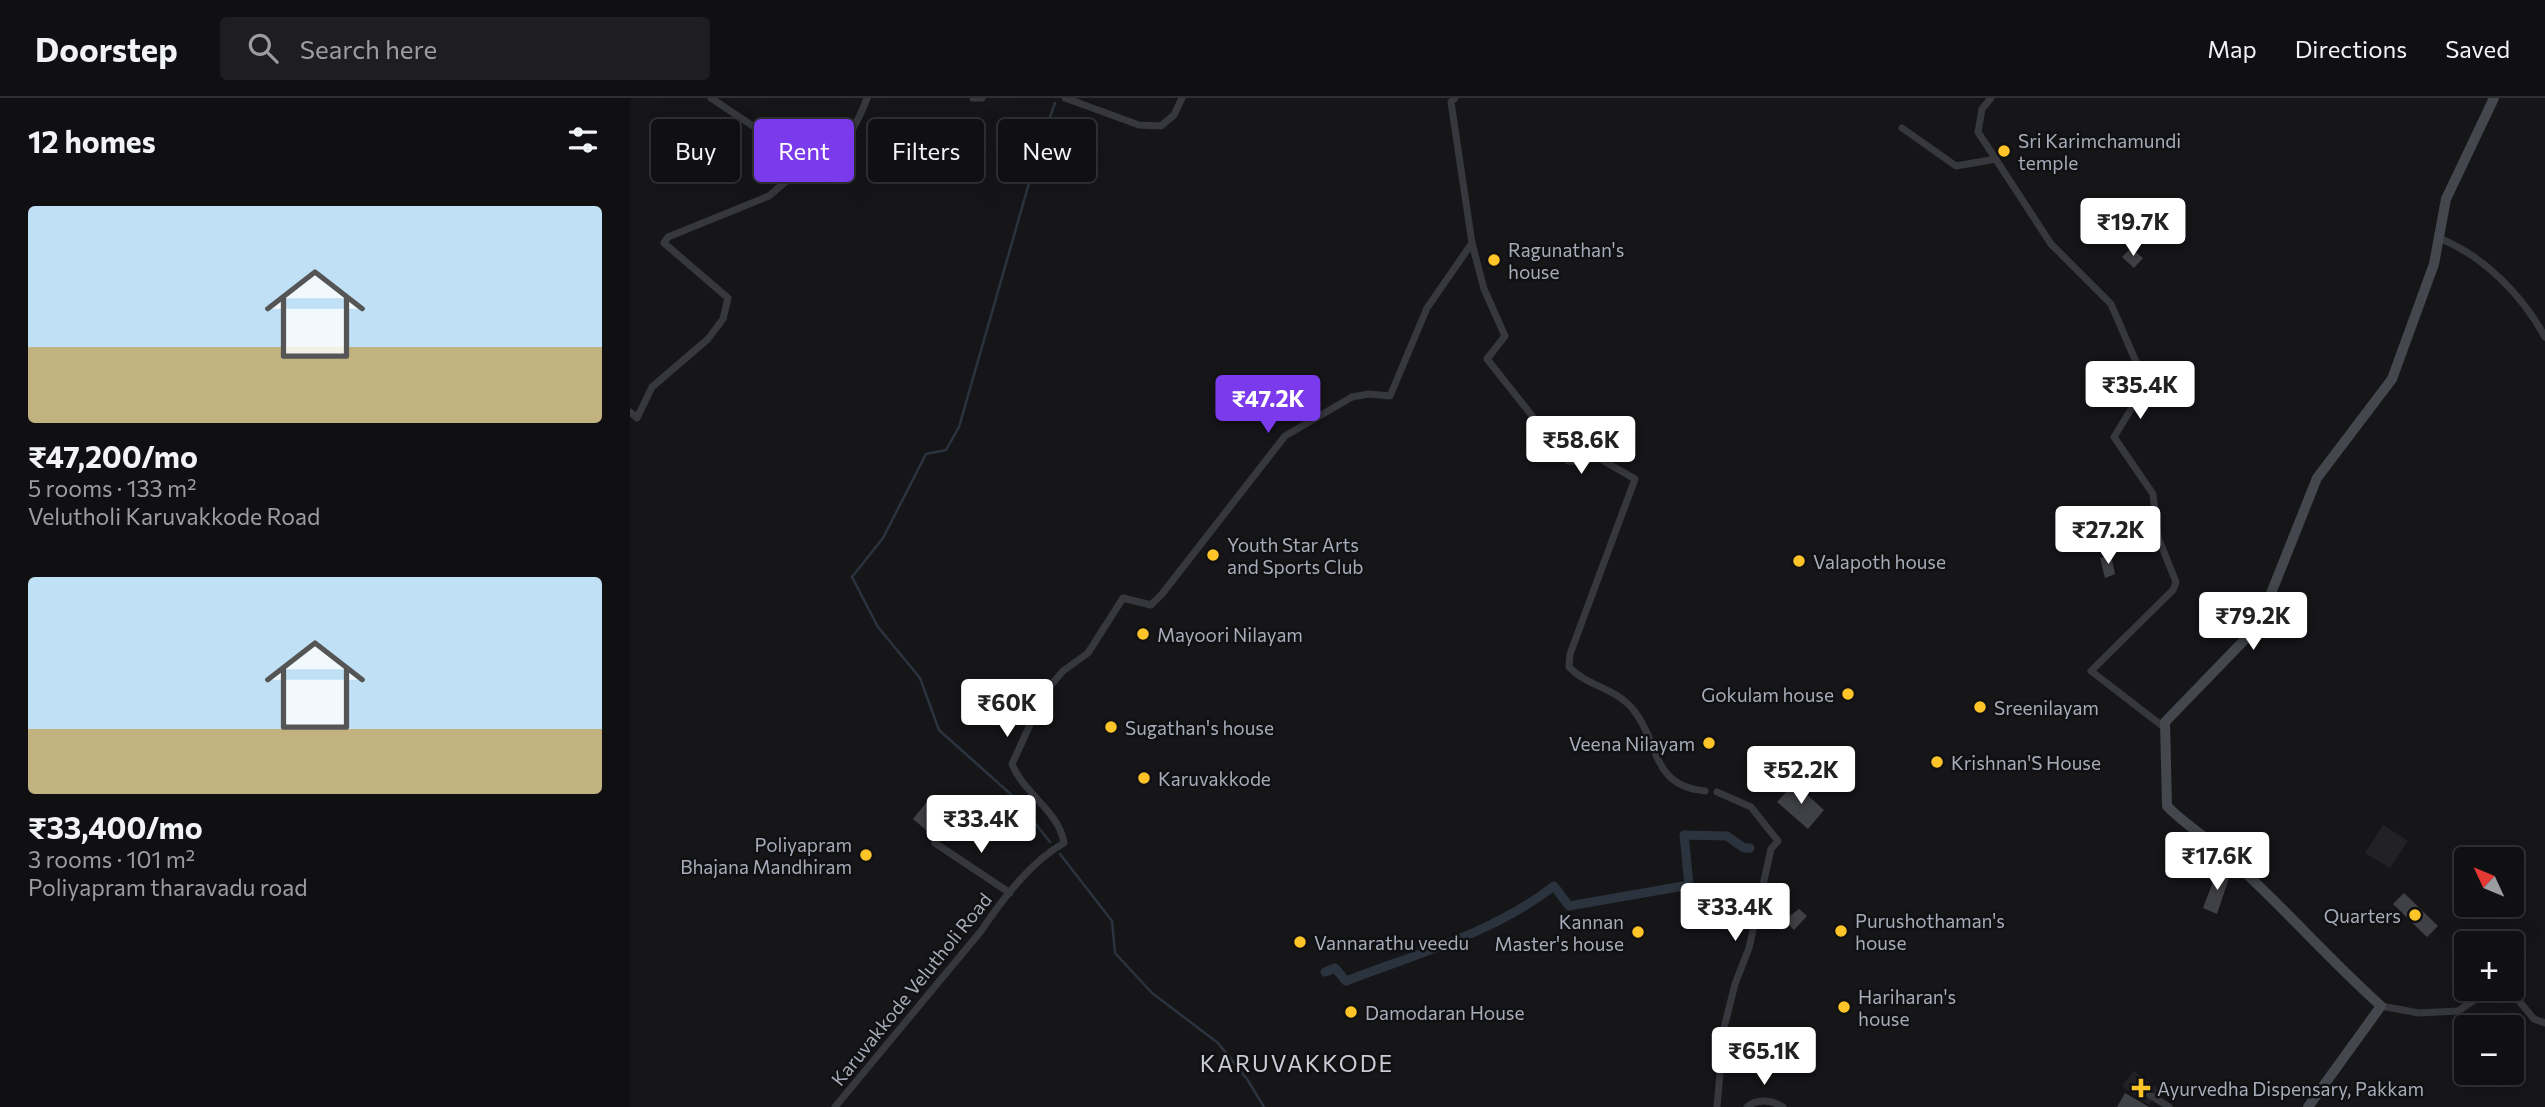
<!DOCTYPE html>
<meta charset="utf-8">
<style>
body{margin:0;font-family:Commissioner,sans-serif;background:#1e1e21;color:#f1f3f6;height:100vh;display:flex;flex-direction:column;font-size:26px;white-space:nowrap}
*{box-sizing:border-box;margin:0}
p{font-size:23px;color:#9c9da0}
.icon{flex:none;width:38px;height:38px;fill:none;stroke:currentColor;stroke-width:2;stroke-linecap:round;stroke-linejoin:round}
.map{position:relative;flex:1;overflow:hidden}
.sheet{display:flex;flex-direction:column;background:#101013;width:630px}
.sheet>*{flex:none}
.banner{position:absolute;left:21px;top:21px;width:665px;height:63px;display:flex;gap:14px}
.needle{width:46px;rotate:314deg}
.tools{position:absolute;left:1824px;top:749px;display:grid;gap:14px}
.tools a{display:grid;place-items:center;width:70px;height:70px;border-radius:7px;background:#101013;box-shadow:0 7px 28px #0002,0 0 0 2px #303033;font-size:35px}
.price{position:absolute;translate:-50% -60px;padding:0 16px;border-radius:7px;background:#fff;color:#222;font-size:23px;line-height:46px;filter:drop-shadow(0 2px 4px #0008)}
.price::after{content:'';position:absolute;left:50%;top:42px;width:21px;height:16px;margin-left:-10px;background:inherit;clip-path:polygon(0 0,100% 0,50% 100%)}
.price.on{background:#7c3aed;color:#fff}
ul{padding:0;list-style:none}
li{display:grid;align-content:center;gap:14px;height:371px;padding:0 28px}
li span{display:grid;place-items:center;height:217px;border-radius:7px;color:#555}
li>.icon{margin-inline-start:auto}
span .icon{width:126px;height:126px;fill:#fffc;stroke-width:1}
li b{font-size:30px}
h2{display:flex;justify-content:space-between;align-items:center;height:84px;padding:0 28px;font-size:30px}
.tag{padding:0 24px;border-radius:7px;background:#101013;box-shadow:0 7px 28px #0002,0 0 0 2px #303033;font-size:24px;line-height:63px}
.tag.on{background:#7c3aed;color:#fff}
header{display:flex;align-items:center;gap:42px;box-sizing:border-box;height:98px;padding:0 35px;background:#101013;border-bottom:2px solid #303033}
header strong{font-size:33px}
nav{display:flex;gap:38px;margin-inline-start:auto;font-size:24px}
.search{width:490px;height:63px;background:#1e1e21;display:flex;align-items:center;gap:18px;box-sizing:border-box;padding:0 24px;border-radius:7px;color:#9c9da0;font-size:26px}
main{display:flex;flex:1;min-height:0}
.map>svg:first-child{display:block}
.built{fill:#222226}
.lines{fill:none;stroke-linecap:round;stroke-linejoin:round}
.stream{stroke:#2b343e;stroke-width:2.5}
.canal{stroke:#2b343e;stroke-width:9}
.building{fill:#404146}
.street{stroke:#37383e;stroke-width:7}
.secondary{stroke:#45474e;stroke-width:10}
.poi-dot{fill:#ffc428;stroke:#111114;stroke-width:2.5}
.labels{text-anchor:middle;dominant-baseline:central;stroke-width:5;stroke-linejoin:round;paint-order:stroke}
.poi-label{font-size:19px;fill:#a7acb9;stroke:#111114;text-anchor:start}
.street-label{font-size:19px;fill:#a7acb9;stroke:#111114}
.quarter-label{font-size:23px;letter-spacing:2px;fill:#c9cbd5;stroke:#111114}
</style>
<header>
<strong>Doorstep</strong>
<div class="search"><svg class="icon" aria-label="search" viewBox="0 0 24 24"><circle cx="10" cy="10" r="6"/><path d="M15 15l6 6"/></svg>Search here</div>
<nav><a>Map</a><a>Directions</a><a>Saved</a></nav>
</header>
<main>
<section class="sheet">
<h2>12 homes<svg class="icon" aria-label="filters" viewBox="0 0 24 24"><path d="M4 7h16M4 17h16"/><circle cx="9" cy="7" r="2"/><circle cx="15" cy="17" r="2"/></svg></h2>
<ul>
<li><span style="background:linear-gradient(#bfe0f5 65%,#c2b280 0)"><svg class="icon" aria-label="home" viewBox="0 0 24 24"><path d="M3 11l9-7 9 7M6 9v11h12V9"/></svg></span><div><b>₹47,200/mo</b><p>5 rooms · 133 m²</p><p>Velutholi Karuvakkode Road</p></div></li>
<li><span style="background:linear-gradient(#bfe0f5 70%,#c2b280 0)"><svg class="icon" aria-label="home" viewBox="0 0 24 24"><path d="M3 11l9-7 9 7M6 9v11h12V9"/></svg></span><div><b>₹33,400/mo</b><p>3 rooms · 101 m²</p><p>Poliyapram tharavadu road</p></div></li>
</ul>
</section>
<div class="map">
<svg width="1915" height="1009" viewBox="0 0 1915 1009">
<rect width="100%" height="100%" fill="#161619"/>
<!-- built -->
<path class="built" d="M 1753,727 L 1778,743 L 1760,770 L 1735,755 Z
M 1504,973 L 1530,992 L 1519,1007 L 1492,988 Z"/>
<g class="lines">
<!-- stream -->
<path class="stream" d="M 420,744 L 385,700 L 309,632 L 290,580 L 248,529 L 222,479 L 253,440 L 296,356 L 316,352 L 329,329 L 410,47 L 425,5
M 430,756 L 482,823 L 485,855 L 522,895 L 588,945 L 617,981 L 634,1009"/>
<!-- canal -->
<path class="canal" d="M 695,874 L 705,870 L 716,883 C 787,856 863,835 924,788 L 939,808 L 1059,787 L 1054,737 L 1097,738 L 1114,750 L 1120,750"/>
</g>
<!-- building -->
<path class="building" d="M 1501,150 L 1513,160 L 1504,170 L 1492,159 Z
M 1510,423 L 1511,437 L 1490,438 L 1489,426 Z
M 1481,457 L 1485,476 L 1475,480 L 1470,460 Z
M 1164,685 L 1194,712 L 1178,731 L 1147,704 Z
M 296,705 L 315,721 L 302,737 L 283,721 Z
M 1587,773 L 1600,777 L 1587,816 L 1573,810 Z
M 1774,795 L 1808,828 L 1797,839 L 1763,806 Z
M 1169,811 L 1177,818 L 1164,832 L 1154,822 Z
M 1495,995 L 1509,1003 L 1519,1009 L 1487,1009 Z"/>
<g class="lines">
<!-- street -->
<path class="street" d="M 81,0 L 186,70 C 209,59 229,23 237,0
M 343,0 L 352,0
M 435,0 L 509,27 L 531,28 L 544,17 L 552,0
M 825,0 L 821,4 L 842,145 L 854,191 L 875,238 L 857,261 L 938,363 L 953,364 L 967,359 L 1005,381 L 940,556 L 939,569 C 958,589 988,590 1005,614 C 1030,646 1021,688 1075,693
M 1361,0 L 1352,11 L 1348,34 L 1421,146 L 1481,206 L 1516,287 L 1484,339 L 1523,396 L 1528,439 L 1546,484 L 1543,492 L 1461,573 L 1535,630
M 1272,30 L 1326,68 L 1366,61
M 1809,140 C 1854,158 1892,197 1915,239
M 0,314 L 7,320 L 22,289 L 78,241 L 93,221 L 98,200 L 34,145 L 38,139 L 139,98 L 176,66
M 305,745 L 380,795
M 1879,891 L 1904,921 L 1915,925
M 1751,908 L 1789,915 L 1828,913 L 1861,891
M 1520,997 L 1539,1009
M 205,1009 L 351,833 C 372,802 401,763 434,745 C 429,713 393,695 382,666 L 415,594 L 433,573 L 458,555 L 493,500 L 521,507 L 532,496 L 655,338 L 722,299 L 739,296 L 760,298 L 797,210 L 842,145
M 1087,1009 L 1094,930 L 1105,886 L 1119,850 L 1141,751 L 1148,743 L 1121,709 L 1087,694
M 1117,1009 C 1127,1000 1142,1002 1153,1009"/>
<!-- secondary -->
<path class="secondary" d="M 1678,1009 L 1751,908 C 1694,857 1644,798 1586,748 C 1569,734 1552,724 1537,708 L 1535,624 L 1628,528 L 1687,380 L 1762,281 L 1804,166 L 1816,101 L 1864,0"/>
</g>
<!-- markers -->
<g class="poi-dot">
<circle cx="1374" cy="53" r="7"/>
<circle cx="864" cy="162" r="7"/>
<circle cx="583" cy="457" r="7"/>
<circle cx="1169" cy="463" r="7"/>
<circle cx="513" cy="536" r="7"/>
<circle cx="1218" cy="596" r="7"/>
<circle cx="1350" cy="609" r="7"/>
<circle cx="481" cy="629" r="7"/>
<circle cx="1079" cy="645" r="7"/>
<circle cx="1307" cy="664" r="7"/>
<circle cx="514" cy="680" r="7"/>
<circle cx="236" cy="757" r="7"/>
<circle cx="1785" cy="817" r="7"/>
<circle cx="1211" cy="833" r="7"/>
<circle cx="1008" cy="834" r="7"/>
<circle cx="670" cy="844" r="7"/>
<circle cx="1214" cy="909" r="7"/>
<circle cx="721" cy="914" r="7"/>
<path d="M1507.5 979.5h7v7h7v7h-7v7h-7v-7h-7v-7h7z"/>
</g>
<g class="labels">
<!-- poi labels -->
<g class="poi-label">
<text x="1388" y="42">Sri Karimchamundi<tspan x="1388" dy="22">temple</tspan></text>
<text x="878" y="151">Ragunathan's<tspan x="878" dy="22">house</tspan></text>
<text x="597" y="446">Youth Star Arts<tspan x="597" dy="22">and Sports Club</tspan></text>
<text x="1183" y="463">Valapoth house</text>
<text x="527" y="536">Mayoori Nilayam</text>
<text x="1204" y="596" text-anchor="end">Gokulam house</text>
<text x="1364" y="609">Sreenilayam</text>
<text x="495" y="629">Sugathan's house</text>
<text x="1065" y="645" text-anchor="end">Veena Nilayam</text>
<text x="1321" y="664">Krishnan'S House</text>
<text x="528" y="680">Karuvakkode</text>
<text x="222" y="746" text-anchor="end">Poliyapram<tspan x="222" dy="22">Bhajana Mandhiram</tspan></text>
<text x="1771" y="817" text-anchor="end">Quarters</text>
<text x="1225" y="822">Purushothaman's<tspan x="1225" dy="22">house</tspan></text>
<text x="994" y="823" text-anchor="end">Kannan<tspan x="994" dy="22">Master's house</tspan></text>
<text x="684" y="844">Vannarathu veedu</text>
<text x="1228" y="898">Hariharan's<tspan x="1228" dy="22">house</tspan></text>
<text x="735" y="914">Damodaran House</text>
<text x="1527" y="990">Ayurvedha Dispensary, Pakkam</text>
</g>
<!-- street labels -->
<g class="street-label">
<text transform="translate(281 891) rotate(-51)">Karuvakkode Velutholi Road</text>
</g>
<!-- quarter labels -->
<g class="quarter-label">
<text x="667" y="965">KARUVAKKODE</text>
</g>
</g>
</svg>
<div class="tools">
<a><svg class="needle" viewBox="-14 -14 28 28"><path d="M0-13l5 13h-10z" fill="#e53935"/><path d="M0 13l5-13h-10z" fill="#9c9da0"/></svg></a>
<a>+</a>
<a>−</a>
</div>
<b class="price" style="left:1503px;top:160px">₹19.7K</b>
<b class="price" style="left:1510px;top:323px">₹35.4K</b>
<b class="price on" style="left:638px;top:337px">₹47.2K</b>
<b class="price" style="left:951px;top:378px">₹58.6K</b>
<b class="price" style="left:1478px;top:468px">₹27.2K</b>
<b class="price" style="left:1623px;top:554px">₹79.2K</b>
<b class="price" style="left:377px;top:641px">₹60K</b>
<b class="price" style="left:1171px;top:708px">₹52.2K</b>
<b class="price" style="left:351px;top:757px">₹33.4K</b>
<b class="price" style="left:1587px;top:794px">₹17.6K</b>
<b class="price" style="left:1105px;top:845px">₹33.4K</b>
<b class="price" style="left:1134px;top:989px">₹65.1K</b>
<div class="banner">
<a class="tag">Buy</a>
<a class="tag on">Rent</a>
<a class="tag">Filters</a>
<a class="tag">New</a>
</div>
</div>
</main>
